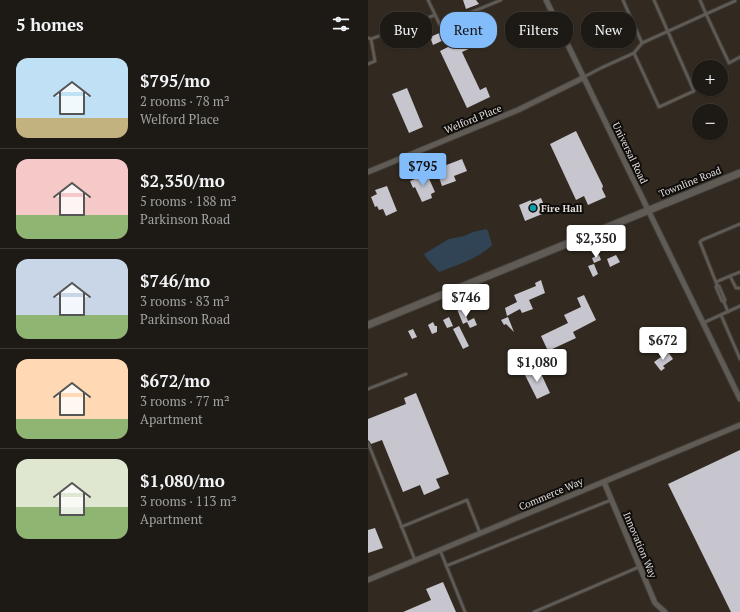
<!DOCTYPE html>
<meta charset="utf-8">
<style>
body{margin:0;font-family:"PT Serif",serif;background:#25231f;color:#f1f3f6;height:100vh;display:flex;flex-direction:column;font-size:15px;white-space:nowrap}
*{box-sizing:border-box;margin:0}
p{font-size:13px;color:#a0a1a1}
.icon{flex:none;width:22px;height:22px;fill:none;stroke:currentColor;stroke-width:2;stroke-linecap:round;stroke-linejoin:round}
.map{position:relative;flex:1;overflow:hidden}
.sheet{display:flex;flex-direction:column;background:#1d1a16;width:368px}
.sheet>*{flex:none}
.hud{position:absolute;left:12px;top:12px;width:300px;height:36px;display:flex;gap:8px}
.buttons{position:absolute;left:324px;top:60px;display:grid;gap:8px}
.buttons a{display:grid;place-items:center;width:36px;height:36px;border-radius:50%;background:#1d1a16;box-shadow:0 1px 3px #0004,0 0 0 1px #3b3835;font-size:20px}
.price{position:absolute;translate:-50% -34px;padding:0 9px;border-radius:4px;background:#fff;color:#222;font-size:13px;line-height:26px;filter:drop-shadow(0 1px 2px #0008)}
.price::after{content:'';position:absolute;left:50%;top:24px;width:12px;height:9px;margin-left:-6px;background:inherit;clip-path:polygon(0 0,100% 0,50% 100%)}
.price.current{background:#83bcfb;color:#111}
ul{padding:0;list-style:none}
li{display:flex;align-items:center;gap:12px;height:100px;padding:0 16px}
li+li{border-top:1px solid #3b3835}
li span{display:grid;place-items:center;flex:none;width:112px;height:80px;border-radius:12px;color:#555}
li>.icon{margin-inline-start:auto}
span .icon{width:48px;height:48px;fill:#fffc;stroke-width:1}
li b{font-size:17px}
h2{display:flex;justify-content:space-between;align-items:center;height:48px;padding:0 16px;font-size:17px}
.pill{padding:0 14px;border-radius:16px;background:#1d1a16;box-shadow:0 1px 3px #0004,0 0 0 1px #3b3835;font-size:14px;line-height:36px}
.pill.current{background:#83bcfb;color:#111}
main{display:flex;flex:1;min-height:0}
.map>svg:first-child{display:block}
.built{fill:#322a20;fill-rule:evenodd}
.water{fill:#314456}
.building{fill:#c7c5cd}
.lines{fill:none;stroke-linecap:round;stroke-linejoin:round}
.service-casing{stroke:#423f3a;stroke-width:4.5}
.minor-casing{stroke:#423f3a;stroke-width:7}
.secondary-casing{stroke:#423f3a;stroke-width:9}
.service{stroke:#605b55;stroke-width:2.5}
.minor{stroke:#605b55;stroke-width:5}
.secondary{stroke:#605b55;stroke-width:7}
.culture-dot{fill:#0f9aa8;stroke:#0f0d0b;stroke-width:1.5}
.labels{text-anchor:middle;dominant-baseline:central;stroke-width:4;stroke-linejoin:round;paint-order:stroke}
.street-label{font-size:10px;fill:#e1deda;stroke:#0f0d0b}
.poi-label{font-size:10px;font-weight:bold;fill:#e1deda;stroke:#0f0d0b;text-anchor:start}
</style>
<main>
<section class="sheet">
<h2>5 homes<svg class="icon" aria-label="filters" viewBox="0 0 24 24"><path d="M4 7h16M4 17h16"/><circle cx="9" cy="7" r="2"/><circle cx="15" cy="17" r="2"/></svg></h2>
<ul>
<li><span style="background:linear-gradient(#bfe0f5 75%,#c2b280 0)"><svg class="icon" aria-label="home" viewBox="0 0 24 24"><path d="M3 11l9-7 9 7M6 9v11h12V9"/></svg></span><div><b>$795/mo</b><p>2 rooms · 78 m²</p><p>Welford Place</p></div></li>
<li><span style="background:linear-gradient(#f6c9c9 70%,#8fb573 0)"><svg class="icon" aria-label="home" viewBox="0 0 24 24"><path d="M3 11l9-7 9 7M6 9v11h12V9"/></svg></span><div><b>$2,350/mo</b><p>5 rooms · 188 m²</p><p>Parkinson Road</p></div></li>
<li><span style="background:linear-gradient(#c9d6e8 70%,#8fb573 0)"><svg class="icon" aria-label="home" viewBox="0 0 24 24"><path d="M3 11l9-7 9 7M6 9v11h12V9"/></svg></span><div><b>$746/mo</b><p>3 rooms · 83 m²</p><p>Parkinson Road</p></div></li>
<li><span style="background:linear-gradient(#ffd9b3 75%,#8fb573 0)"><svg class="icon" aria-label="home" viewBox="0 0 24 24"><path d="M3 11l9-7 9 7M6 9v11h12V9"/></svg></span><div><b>$672/mo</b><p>3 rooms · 77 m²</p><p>Apartment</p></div></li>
<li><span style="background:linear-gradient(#dfe7d0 60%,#8fb573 0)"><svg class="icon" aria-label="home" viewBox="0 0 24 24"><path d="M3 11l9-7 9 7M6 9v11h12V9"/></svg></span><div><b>$1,080/mo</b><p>3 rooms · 113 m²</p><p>Apartment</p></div></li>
</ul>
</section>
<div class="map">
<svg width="372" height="612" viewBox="0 0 372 612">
<rect width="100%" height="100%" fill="#27231e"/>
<!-- built -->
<path class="built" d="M 0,0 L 372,0 L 372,612 L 0,612 ZM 331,67 L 353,67 L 353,89 L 331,89 ZM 331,111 L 353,111 L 353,133 L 331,133 Z"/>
<!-- water -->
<path class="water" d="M 118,229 L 120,231 L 124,245 C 110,259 89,265 71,272 L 60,260 L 56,254 L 81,239 L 96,236 L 105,232 Z"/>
<!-- building -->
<path class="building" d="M 95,0 L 108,0 L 111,4 L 98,9 Z
M 162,12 L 167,22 L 144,32 L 139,22 Z
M 111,27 L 118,41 L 94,52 L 112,90 L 118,87 L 122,97 L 99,108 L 72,51 L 82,46 L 78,39 L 65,45 L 62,37 L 81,29 L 86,39 Z
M 39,88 L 55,127 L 41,133 L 24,94 Z
M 208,131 L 235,186 L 234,189 L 238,197 L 220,205 L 216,196 L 208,200 L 182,144 Z
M 94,159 L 99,171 L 86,176 L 88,181 L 74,186 L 68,169 Z
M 59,174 L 67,192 L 63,194 L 64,198 L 54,202 L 47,187 L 45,188 L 42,181 Z
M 19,186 L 29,211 L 18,216 L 15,209 L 11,210 L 9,206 L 7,207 L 3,197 L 9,194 L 7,190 Z
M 173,198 L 179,212 L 157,221 L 151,205 L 163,200 L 163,202 Z
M 231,255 L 233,260 L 226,263 L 224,258 Z
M 248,255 L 252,262 L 242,267 L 239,259 Z
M 226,264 L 230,274 L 225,277 L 220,266 Z
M 173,280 L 177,293 L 161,300 L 165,309 L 154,313 L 152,309 L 139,316 L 137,308 L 149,302 L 146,295 L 168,286 L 167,283 Z
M 216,295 L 228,320 L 205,332 L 208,338 L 180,351 L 173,336 L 200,323 L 196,315 L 213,307 L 209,298 Z
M 95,307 L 100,321 L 106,318 L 109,325 L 102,328 L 99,322 L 95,324 L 89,309 Z
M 81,317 L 85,326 L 79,328 L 75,320 Z
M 140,317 L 146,332 L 138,324 L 136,325 L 133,320 Z
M 65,322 L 67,326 L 69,326 L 69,332 L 64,334 L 60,325 Z
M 91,326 L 101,346 L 95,349 L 85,329 Z
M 45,329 L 49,337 L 44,339 L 40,331 Z
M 300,352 L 305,359 L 295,366 L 297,368 L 293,371 L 286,362 Z
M 170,367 L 182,393 L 169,399 L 156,373 Z
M 48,393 L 81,474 L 68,479 L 72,488 L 56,495 L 52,485 L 35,492 L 14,440 L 3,444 L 0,440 L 0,419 L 38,404 L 36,398 Z
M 372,450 L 372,612 L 363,612 L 300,484 Z
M 7,528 L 15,548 L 0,553 L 0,530 Z
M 75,582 L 88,612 L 35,612 L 63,600 L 58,589 Z"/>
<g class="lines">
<!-- service casing -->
<g class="service-casing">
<path id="service" d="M 60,0 L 72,25 L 133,0
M 255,0 L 274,43 L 338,14 L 332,0
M 367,1 L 338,14 L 361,63 L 372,57
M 0,38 L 3,39 L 67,15
M 266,53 L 291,107 L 326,91 L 286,0
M 0,64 L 7,61 L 3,39
M 216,77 L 233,68 L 266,53 L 274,43
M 362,276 L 372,272
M 348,282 L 362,276 L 368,288 L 372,288
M 349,285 L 332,242 L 334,240 L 372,224
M 356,302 L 354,301 L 348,287 L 349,285 L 351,286 L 357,300 L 356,302 L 360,312
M 353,315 L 372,359
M 335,323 L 372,306
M 0,389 L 38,374
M 0,443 L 47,560
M 33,527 L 99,500 L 112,533
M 72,550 L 97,612
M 78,566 L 243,500
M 166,612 L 271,567"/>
</g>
<!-- minor casing -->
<g class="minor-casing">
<path id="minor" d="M 178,0 L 372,399
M 0,172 L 150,110 L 215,78
M 236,482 L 287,603 L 297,612
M 0,580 L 372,425"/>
</g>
<!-- secondary casing -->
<g class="secondary-casing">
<path id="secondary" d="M 0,325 L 372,173"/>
</g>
<!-- service -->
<use href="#service" class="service"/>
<!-- minor -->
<use href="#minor" class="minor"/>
<!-- secondary -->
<use href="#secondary" class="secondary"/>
</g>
<!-- markers -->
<circle class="culture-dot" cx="165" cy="208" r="4"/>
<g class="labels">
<!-- street labels -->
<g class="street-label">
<text transform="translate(105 119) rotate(-22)">Welford Place</text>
<text transform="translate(262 153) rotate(64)">Universal Road</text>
<text transform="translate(322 182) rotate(-22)">Townline Road</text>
<text transform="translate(183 494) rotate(-23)">Commerce Way</text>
<text transform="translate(272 545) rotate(67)">Innovation Way</text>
</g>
<!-- poi labels -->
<g class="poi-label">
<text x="173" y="208">Fire Hall</text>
</g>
</g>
</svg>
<div class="buttons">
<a>+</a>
<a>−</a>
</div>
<b class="price current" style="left:55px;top:187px">$795</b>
<b class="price" style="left:228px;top:259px">$2,350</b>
<b class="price" style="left:98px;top:318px">$746</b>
<b class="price" style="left:295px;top:361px">$672</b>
<b class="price" style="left:169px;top:383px">$1,080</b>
<div class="hud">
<a class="pill">Buy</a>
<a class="pill current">Rent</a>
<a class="pill">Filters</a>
<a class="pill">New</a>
</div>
</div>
</main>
